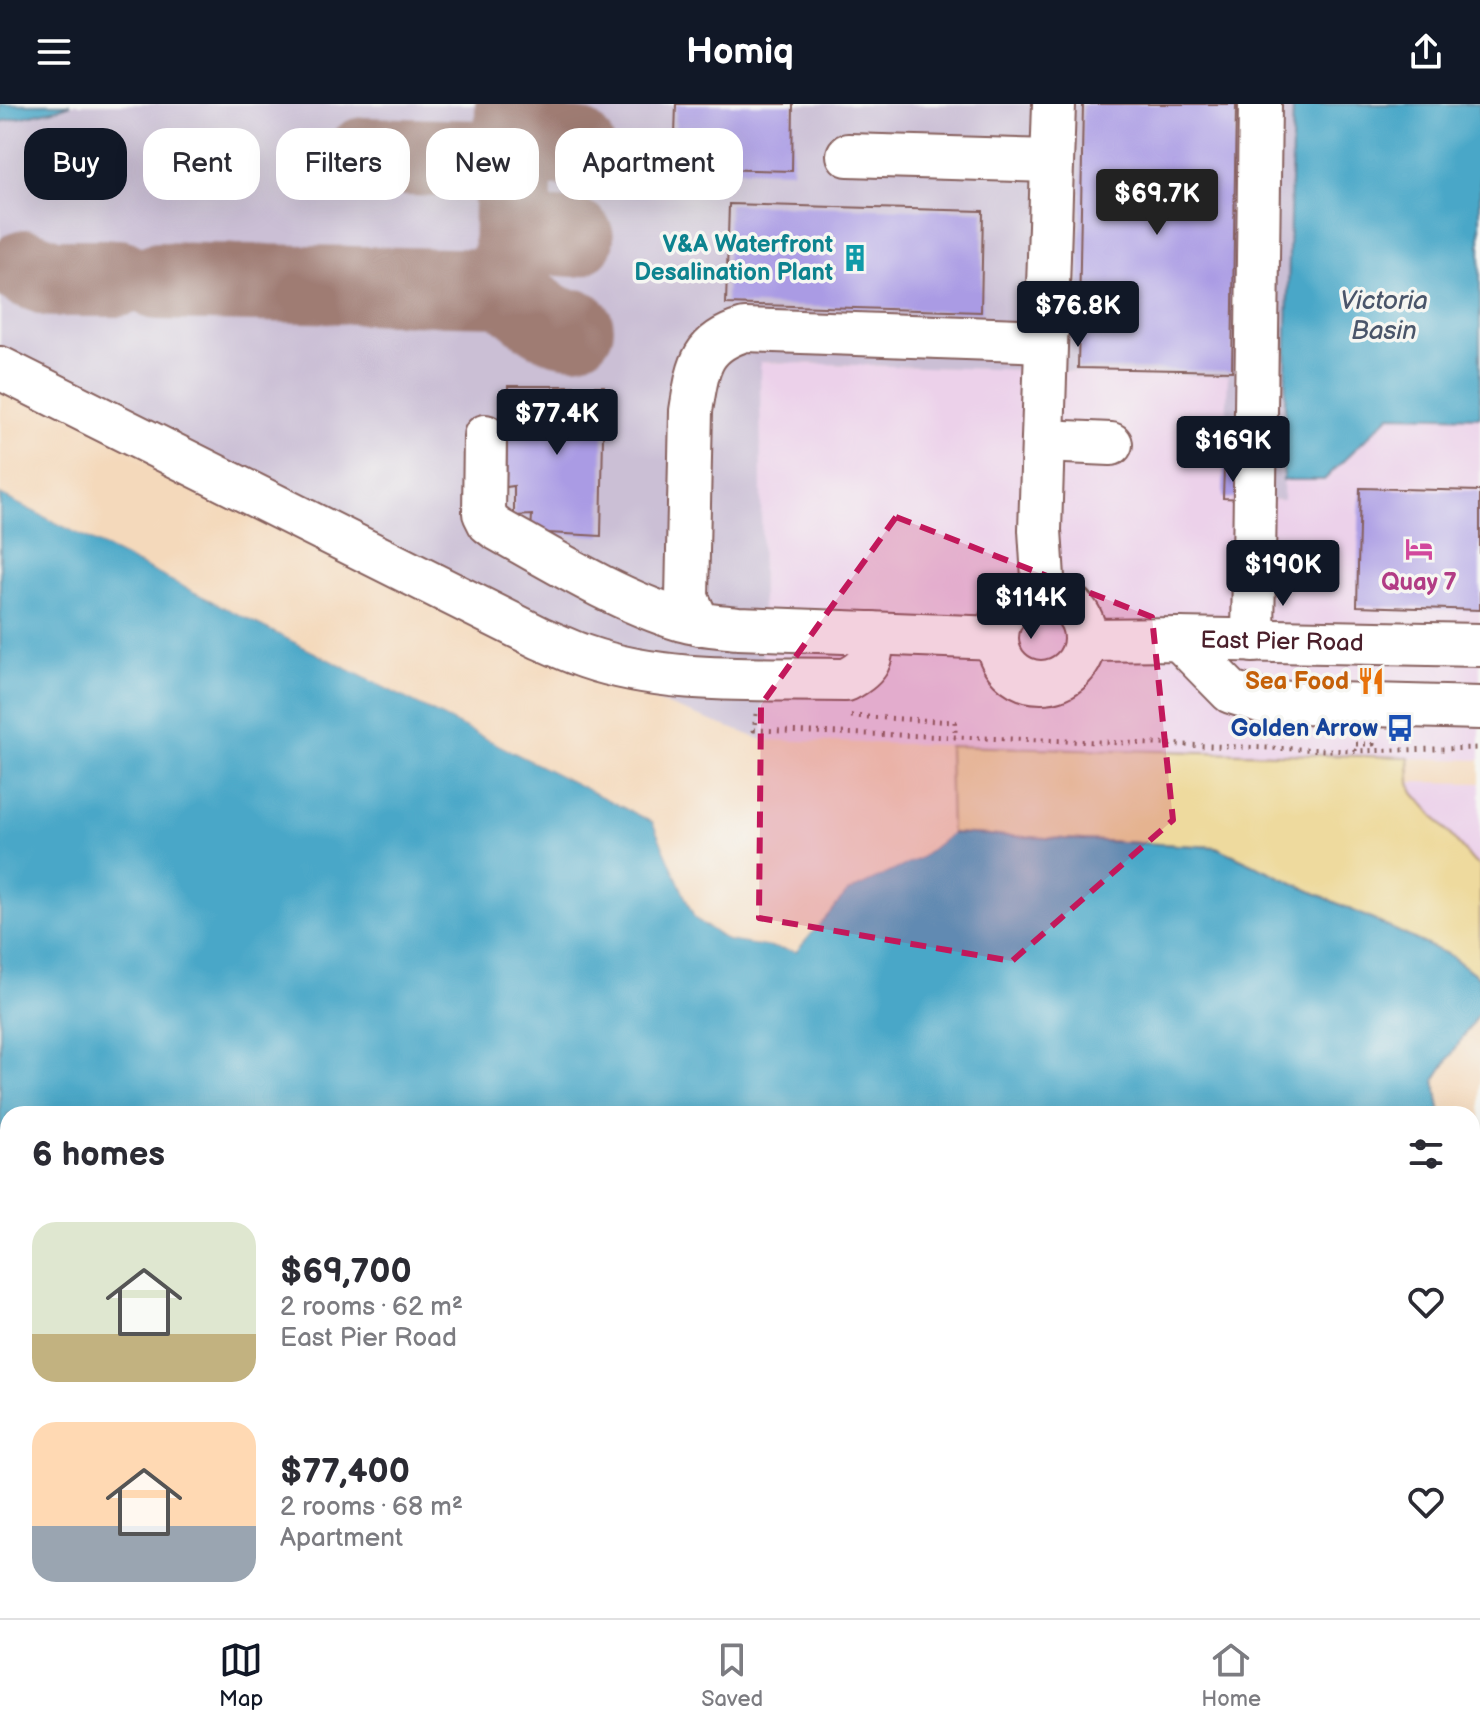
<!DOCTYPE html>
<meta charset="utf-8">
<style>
body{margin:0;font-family:"Balsamiq Sans",sans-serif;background:#f2f2f3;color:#2b2b33;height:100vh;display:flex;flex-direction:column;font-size:30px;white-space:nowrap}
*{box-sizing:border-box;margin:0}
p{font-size:26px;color:#7c7c81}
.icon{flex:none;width:44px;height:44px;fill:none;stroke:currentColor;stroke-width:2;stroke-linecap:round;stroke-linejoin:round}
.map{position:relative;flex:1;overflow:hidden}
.sheet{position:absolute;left:0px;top:1002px;width:1480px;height:512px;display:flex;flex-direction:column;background:#fff;border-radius:24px 24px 0 0;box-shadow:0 8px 32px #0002}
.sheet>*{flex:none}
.guide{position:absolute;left:24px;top:24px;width:800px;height:72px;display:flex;gap:16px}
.price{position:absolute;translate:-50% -68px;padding:0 18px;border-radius:8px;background:#111827;color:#fff;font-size:26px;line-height:52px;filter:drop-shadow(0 2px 4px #0008)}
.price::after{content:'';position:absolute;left:50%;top:48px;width:24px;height:18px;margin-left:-12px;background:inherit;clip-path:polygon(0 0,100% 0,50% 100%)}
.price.on{background:#222;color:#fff}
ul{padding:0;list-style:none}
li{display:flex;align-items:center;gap:24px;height:200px;padding:0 32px}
li span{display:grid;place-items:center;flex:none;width:224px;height:160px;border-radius:24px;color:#555}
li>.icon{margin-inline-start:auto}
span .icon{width:96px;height:96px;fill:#fffc;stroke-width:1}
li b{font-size:34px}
h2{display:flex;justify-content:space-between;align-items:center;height:96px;padding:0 32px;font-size:34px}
.tag{padding:0 28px;border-radius:24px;background:#fff;box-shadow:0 8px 32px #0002;font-size:28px;line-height:72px}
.tag.on{background:#111827;color:#fff}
header{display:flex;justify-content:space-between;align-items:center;height:104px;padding:0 32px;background:#111827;color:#fff;font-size:36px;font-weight:600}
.menu{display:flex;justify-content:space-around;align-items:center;height:112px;border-top:2px solid #e1e1e2;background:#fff;font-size:22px;color:#7c7c81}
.menu a{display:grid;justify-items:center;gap:4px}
.menu .on{color:#111827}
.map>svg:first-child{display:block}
.built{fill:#ecd1ea}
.industrial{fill:#cbbfd5}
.sand{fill:#eeda9e;stroke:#9c7c64;stroke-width:2}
.water{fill:#49a7c8;stroke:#4a637a;stroke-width:2}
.pier{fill:#f4d9bb}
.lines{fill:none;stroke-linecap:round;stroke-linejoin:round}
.taxiway{stroke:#9f7c73;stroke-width:78}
.building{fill:#aa9be4}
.minor-casing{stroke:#86605d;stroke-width:46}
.path{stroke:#86605d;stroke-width:5;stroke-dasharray:2 6;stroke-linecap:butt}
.minor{stroke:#fff;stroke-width:42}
.marked{fill:#c2185b;fill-opacity:0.2;stroke:#c2185b;stroke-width:6;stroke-dasharray:16 10;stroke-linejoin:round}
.labels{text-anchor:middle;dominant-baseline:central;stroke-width:7;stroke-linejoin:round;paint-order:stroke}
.culture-label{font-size:24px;font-weight:bold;fill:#0d838f;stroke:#f6f6f2;text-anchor:end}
.hotel-label{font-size:24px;font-weight:bold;fill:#b23c85;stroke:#f6f6f2}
.street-label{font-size:24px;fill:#4a1f2b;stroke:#f6f6f2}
.food-label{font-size:24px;font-weight:bold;fill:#c56008;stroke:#f6f6f2;text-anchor:end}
.transit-label{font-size:24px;font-weight:bold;fill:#164399;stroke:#f6f6f2;text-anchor:end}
.water-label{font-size:26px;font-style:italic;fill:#4a556a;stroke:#f6f6f2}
</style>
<header><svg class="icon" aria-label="menu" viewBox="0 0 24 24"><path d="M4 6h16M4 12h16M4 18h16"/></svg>Homiq<svg class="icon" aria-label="share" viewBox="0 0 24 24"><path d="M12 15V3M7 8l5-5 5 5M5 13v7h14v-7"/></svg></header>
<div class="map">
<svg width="1480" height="1514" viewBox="0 0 1480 1514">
<rect width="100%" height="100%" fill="#f6f6f2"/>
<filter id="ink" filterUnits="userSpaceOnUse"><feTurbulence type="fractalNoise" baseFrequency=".0125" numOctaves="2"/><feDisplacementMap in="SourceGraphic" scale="16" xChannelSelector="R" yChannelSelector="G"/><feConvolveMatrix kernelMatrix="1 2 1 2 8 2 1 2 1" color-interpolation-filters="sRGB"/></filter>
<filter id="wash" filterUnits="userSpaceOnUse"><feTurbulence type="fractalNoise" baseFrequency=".006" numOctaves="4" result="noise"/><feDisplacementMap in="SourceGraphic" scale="32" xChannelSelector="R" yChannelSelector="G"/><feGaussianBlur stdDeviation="1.8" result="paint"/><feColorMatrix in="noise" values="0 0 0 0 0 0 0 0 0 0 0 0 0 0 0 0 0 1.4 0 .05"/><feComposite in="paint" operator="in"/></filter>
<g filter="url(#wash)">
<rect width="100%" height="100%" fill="#f4d9bb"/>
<!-- built -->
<path class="built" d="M 759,258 L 1229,272 L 1224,394 L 1282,396 L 1283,376 L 1325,376 L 1390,311 L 1480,313 L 1480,656 L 763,636 Z
M 1416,678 L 1480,679 L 1480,762 L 1472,756 L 1414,689 L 1410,679 Z"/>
<!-- industrial -->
<path class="industrial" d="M 71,0 L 1293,0 L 1283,396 L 1223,394 L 1228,272 L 760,258 L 763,636 L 646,593 L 519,533 L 0,258 L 0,18 L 54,6 Z"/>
<!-- sand -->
<path class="sand" d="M 949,642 L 1409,653 L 1410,679 L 1414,689 L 1472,756 L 1480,762 L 1480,874 L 1451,852 L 1216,743 L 951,729 Z"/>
<!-- water -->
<path class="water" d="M 0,0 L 71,0 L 54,6 L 0,18 Z
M 1293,0 L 1480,0 L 1480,313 L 1390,311 L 1324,376 L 1283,376 Z
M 0,390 L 653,718 L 695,814 L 727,836 L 796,847 L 847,788 L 921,753 L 951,729 L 1216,743 L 1451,852 L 1480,874 L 1480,907 L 1435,976 L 1441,1010 L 8,1010 L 8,1506 L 1472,1506 L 1472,1092 L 1480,1097 L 1480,1514 L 0,1514 Z"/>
<!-- pier -->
<path class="pier" d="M 0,386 L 655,714 L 698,812 L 728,833 L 795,843 L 844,784 L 918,750 L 951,725 L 951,729 L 921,753 L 847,788 L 796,847 L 727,836 L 695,814 L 653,718 L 0,390 Z"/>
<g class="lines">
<!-- taxiway -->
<path class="taxiway" d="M 364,52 L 485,55 C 501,58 508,67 512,82
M 512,67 C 524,36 549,43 576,44
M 513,157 C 524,126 548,133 575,134
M 26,164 L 52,174 L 119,174
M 158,177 L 502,184 L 508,182 L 512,177 L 514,0
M 502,184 C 528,198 543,224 575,224"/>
</g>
<g id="blocks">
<!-- building -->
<path class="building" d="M 676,0 L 793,0 L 792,67 L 674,64 Z
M 1083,0 L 1236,0 L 1232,267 L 1078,264 Z
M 729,100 L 983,107 L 981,208 L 726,200 Z
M 508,282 L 604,282 L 601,432 L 531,428 L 532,411 L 514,412 L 514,382 L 506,383 Z
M 1224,365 L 1243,365 L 1243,395 L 1223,394 Z
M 1360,384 L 1480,387 L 1480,506 L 1357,502 Z"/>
</g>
</g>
<g filter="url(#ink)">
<use href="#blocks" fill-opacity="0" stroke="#86605d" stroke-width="2"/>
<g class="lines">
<!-- minor casing -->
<g class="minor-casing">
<g id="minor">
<path d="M 848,51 L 1051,57"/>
<path d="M 0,264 L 540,534 C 556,541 571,548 586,553 C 667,581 762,574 846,576 C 871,563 872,555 872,529"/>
<path d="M 485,332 L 484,409 L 489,419 L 497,425 C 554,457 619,497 682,516 C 700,521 720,522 738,524 L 997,534"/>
<path d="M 1043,337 L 1111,340"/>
<circle cx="1041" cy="534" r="44"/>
<path d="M 1044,490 L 1040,426 L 1054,0"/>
<path d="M 699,520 L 687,494 L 691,307 C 698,265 699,239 745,226 L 1045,237"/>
<path d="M 1179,535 L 1231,588 L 1263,598 L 1480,604"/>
<path id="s1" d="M 1086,536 L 1179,535 L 1480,541"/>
<path d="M 1253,537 L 1260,0"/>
</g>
</g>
<!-- path -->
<path class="path" d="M 756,610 L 754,626 L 1355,647 L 1480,644
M 851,612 L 955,618 L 955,634
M 1355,647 L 1355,640 L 1373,640 L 1373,635"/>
<!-- minor -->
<use href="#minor" class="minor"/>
</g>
</g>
<!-- marked area -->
<path class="marked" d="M 896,413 L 1152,513 L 1173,716 L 1012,857 L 759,814 L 761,601 Z"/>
<!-- icons -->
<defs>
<g id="building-bare" transform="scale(2.16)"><path d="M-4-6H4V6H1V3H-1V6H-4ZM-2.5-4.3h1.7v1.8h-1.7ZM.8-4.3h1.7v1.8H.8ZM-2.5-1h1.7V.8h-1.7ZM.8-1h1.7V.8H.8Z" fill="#0f9aa8" stroke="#f6f6f2" stroke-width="2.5" paint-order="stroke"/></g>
<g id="hotel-bare" transform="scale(2.16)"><path d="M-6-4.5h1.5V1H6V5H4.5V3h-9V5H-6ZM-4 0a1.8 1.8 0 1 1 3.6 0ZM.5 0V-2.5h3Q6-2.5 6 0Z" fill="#d1479c" stroke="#f6f6f2" stroke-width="2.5" paint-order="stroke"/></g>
<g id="restaurant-bare" transform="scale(2.16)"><path d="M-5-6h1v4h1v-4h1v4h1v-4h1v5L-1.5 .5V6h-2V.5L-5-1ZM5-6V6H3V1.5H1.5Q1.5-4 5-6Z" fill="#e8710a" stroke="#f6f6f2" stroke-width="2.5" paint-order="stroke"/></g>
<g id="bus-bare" transform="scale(2.16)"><path d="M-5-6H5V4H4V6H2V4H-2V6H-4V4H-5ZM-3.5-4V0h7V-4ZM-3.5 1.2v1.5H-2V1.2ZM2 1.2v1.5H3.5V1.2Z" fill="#1a4fb4" stroke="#f6f6f2" stroke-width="2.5" paint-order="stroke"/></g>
</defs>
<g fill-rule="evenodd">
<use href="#building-bare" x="855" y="154"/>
<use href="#hotel-bare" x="1419" y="445"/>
<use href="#restaurant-bare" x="1371" y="577"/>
<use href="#bus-bare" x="1400" y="624"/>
</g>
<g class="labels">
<!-- culture labels -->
<g class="culture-label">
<text x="833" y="140">V&amp;A Waterfront<tspan x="833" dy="28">Desalination Plant</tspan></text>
</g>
<!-- hotel labels -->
<g class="hotel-label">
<text x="1419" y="478">Quay 7</text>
</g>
<!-- street labels -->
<g class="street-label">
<text stroke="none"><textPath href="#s1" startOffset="196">East Pier Road</textPath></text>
</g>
<!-- food labels -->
<g class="food-label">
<text x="1349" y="577">Sea Food</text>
</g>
<!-- transit labels -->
<g class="transit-label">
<text x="1378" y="624">Golden Arrow</text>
</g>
<!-- water labels -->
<g class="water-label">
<text x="1384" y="197">Victoria<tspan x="1384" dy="30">Basin</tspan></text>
</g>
</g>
</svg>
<b class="price on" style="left:1157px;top:133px">$69.7K</b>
<b class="price" style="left:1078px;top:245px">$76.8K</b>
<b class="price" style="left:557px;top:353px">$77.4K</b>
<b class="price" style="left:1233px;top:380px">$169K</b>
<b class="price" style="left:1283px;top:504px">$190K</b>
<b class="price" style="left:1031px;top:537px">$114K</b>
<div class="guide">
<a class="tag on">Buy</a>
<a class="tag">Rent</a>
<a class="tag">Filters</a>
<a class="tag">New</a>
<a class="tag">Apartment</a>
</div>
<section class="sheet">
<h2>6 homes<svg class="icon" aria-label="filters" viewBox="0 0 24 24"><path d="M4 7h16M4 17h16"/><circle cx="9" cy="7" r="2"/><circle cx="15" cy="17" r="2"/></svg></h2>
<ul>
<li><span style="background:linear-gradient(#dfe7d0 70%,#c2b280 0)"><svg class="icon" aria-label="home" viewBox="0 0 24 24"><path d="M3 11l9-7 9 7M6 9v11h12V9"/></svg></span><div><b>$69,700</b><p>2 rooms · 62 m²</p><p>East Pier Road</p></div><svg class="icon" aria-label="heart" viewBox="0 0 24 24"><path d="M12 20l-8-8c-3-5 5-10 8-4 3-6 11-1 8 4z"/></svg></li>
<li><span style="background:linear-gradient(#ffd9b3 65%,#9aa5b1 0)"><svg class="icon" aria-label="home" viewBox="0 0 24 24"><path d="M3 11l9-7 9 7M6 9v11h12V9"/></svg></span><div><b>$77,400</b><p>2 rooms · 68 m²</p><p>Apartment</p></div><svg class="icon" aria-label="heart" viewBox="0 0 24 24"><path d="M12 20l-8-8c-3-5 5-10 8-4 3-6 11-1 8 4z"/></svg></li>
</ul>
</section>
</div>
<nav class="menu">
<a class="on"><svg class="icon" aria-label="map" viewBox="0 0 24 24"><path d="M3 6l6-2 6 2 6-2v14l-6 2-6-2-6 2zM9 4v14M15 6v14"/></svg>Map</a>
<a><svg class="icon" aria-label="saved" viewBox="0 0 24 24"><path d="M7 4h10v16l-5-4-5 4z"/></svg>Saved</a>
<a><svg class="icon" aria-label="home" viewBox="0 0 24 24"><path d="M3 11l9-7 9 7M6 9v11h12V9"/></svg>Home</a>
</nav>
